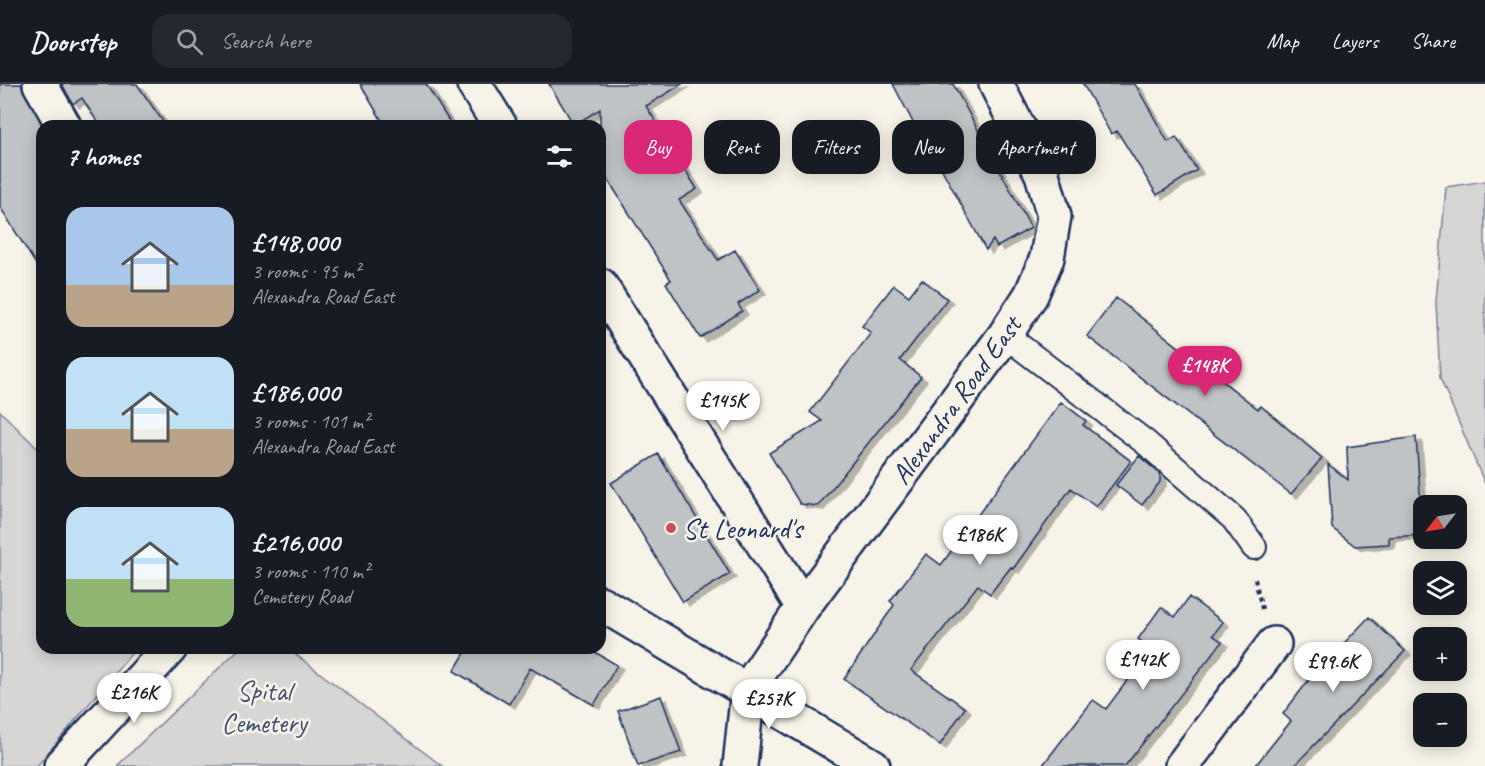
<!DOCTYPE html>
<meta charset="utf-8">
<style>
body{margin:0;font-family:Caveat,sans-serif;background:#242831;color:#f1f3f6;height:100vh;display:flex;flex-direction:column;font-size:22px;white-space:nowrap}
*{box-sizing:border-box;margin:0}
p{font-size:20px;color:#9ea1a6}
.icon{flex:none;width:33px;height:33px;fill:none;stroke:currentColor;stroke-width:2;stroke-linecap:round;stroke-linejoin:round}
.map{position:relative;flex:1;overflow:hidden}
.side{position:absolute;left:36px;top:36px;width:570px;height:534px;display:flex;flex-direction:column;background:#171b24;border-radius:18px;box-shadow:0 3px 15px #0003}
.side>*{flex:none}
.top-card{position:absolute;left:624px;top:36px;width:570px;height:54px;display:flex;gap:12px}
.needle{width:39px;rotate:239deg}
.controls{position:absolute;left:1413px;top:411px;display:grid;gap:12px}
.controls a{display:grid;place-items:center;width:54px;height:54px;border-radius:12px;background:#171b24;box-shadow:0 3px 15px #0003;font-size:30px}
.price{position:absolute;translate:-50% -51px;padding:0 14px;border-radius:21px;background:#fff;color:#222;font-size:20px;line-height:39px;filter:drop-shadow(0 2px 3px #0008)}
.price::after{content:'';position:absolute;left:50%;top:36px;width:18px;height:14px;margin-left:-9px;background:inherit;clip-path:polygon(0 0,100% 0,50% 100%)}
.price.on{background:#db2777;color:#fff}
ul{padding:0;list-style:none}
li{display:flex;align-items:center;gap:18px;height:150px;padding:0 30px}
li span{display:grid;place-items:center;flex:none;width:168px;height:120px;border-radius:18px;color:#555}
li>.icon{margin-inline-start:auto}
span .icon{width:72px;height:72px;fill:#fffc;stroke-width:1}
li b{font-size:26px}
h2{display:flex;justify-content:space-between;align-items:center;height:72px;padding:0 30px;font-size:26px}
.chip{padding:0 21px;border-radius:18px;background:#171b24;box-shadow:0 3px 15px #0003;font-size:21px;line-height:54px}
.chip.on{background:#db2777;color:#fff}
header{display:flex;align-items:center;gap:36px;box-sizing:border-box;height:84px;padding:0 30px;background:#171b24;border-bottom:2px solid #363941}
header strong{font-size:28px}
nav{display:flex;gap:33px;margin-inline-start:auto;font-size:21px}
.search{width:420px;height:54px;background:#242831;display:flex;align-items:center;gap:15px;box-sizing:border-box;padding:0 21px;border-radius:18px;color:#9ea1a6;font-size:22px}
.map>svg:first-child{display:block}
.green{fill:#d7d6d4;stroke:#798299;stroke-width:1.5}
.building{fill:#c0c3c5;stroke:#1b2f5e;stroke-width:1.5;filter:url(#shadow)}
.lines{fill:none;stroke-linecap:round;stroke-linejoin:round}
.service-casing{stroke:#1b2f5e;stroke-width:28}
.minor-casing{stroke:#1b2f5e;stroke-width:38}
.path{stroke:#1b2f5e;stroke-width:4;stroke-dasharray:4.5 4.5;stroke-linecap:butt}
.service{stroke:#f7f3e8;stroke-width:24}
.minor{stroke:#f7f3e8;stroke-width:33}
.poi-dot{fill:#d1495b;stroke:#f7f3e8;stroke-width:2}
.labels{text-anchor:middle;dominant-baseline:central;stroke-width:5;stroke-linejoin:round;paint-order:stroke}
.street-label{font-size:28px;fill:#1b2f5e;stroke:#f7f3e8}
.poi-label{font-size:28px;fill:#1b2f5e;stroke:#f7f3e8;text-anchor:start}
.park-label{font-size:28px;fill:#415076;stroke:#f7f3e8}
</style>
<header>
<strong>Doorstep</strong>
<div class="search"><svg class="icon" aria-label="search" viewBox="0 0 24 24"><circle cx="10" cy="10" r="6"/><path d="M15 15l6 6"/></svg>Search here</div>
<nav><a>Map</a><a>Layers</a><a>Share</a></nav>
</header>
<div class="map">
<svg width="1485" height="682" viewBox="0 0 1485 682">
<defs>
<filter id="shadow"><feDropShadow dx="6" dy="4" stdDeviation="0" flood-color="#0004"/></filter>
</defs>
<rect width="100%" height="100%" fill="#f7f3e8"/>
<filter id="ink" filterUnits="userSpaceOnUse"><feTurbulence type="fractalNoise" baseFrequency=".0167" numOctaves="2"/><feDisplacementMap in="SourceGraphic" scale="12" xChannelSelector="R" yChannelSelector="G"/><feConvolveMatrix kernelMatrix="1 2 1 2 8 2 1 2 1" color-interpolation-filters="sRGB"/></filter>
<g filter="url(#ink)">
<!-- green -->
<path class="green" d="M 1485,97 L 1485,400 L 1440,294 L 1436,218 L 1446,103 Z
M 0,327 L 42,369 L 42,564 L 136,564 L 37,682 L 0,682 Z
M 240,564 L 287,564 L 442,682 L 117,682 Z"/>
<!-- building -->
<path class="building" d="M 0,0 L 21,0 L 42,41 L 42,190 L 0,123 Z
M 62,0 L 137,0 L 166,42 L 100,42 L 82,14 L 73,20 Z
M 360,0 L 426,0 L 452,42 L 385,42 Z
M 549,0 L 682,0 L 646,22 L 697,105 L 679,116 L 718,176 L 735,166 L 760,206 L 738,220 L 742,227 L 700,254 L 666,199 L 671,196 L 600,83 L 600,25 L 574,41 Z
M 893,0 L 953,0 L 1031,144 L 997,163 L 993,156 L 986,166 L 933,69 L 930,71 Z
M 1083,0 L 1135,0 L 1168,58 L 1176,53 L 1197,86 L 1157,111 L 1117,47 L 1111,50 Z
M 922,195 L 947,215 L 900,276 L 921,293 L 818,422 L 800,420 L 769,369 L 822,337 L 810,328 L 871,249 L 862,242 L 894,201 L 909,212 Z
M 1116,214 L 1258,325 L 1261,322 L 1322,374 L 1291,410 L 1087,252 Z
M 1061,318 L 1086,337 L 1083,341 L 1131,377 L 1096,423 L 1071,404 L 1013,485 L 1011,483 L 990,510 L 978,501 L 911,586 L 965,624 L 940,661 L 844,595 L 894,521 L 890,517 L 926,470 L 941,481 Z
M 1416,353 L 1423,451 L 1389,453 L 1389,460 L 1355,462 L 1332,444 L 1328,380 L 1348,396 L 1347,363 Z
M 658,370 L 730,490 L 683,518 L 611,399 Z
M 1139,372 L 1160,390 L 1160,398 L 1142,421 L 1116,401 Z
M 1189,513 L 1223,538 L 1213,551 L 1222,558 L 1125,682 L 1042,682 L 1093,616 L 1106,625 L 1151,565 L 1138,555 L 1161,523 L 1175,533 Z
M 1369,533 L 1405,567 L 1294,682 L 1255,682 L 1291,637 L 1283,630 L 1308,597 Z
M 468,564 L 588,564 L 617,581 L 594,621 L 530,584 L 509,620 L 454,587 Z
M 661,612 L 681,668 L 638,682 L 618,627 Z"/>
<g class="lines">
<!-- service casing -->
<g class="service-casing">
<path id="service" d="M 1005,251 L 1145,358 L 1234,435 L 1254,463"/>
</g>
<!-- minor casing -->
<g class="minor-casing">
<path id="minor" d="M 40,0 L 64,42
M 474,0 L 500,42
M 600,201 L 803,523
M 600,519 L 873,682
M 61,682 L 170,564
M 740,682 L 748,605 L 803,523 L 1005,251 L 1031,211 L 1047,174 L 1054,132 L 1042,90 L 996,0
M 1182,682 L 1274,560"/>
</g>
<!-- path -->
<path class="path" d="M 1255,495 L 1262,525"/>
<!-- service -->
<use href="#service" class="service"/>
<!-- minor -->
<use href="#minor" class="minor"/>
</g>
</g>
<!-- markers -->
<circle class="poi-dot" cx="671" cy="444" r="6"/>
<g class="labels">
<!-- street labels -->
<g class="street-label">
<text transform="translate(956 316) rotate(-54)">Alexandra Road East</text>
</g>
<!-- poi labels -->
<g class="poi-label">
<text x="683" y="444">St Leonard's</text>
</g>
<!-- park labels -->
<g class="park-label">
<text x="264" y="606">Spital<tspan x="264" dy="32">Cemetery</tspan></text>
</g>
</g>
</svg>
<div class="controls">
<a><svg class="needle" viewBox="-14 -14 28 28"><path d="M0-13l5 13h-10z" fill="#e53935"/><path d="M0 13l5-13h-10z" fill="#9ea1a6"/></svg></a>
<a><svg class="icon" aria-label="layers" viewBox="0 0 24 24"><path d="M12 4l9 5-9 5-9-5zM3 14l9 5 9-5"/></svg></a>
<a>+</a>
<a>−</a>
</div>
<b class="price on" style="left:1205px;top:313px">£148K</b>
<b class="price" style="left:723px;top:348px">£145K</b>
<b class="price" style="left:980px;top:482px">£186K</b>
<b class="price" style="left:1143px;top:607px">£142K</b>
<b class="price" style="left:1333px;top:609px">£99.6K</b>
<b class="price" style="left:134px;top:640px">£216K</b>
<b class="price" style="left:769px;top:646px">£257K</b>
<div class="top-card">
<a class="chip on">Buy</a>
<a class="chip">Rent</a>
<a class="chip">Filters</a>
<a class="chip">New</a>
<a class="chip">Apartment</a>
</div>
<section class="side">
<h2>7 homes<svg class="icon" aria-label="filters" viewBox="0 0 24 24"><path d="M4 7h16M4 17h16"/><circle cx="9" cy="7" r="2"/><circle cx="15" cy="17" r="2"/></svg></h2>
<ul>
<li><span style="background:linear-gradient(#a9c7e8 65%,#b9a48a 0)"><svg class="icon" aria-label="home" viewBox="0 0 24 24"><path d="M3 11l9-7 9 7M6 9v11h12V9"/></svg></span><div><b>£148,000</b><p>3 rooms · 95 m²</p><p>Alexandra Road East</p></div></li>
<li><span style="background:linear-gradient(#bfe0f5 60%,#b9a48a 0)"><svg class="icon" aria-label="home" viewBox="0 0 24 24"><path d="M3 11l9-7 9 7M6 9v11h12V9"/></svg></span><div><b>£186,000</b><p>3 rooms · 101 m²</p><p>Alexandra Road East</p></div></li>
<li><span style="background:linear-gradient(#bfe0f5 60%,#8fb573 0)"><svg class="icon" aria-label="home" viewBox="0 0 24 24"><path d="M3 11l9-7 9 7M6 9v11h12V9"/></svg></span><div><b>£216,000</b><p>3 rooms · 110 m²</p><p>Cemetery Road</p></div></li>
</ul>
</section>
</div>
